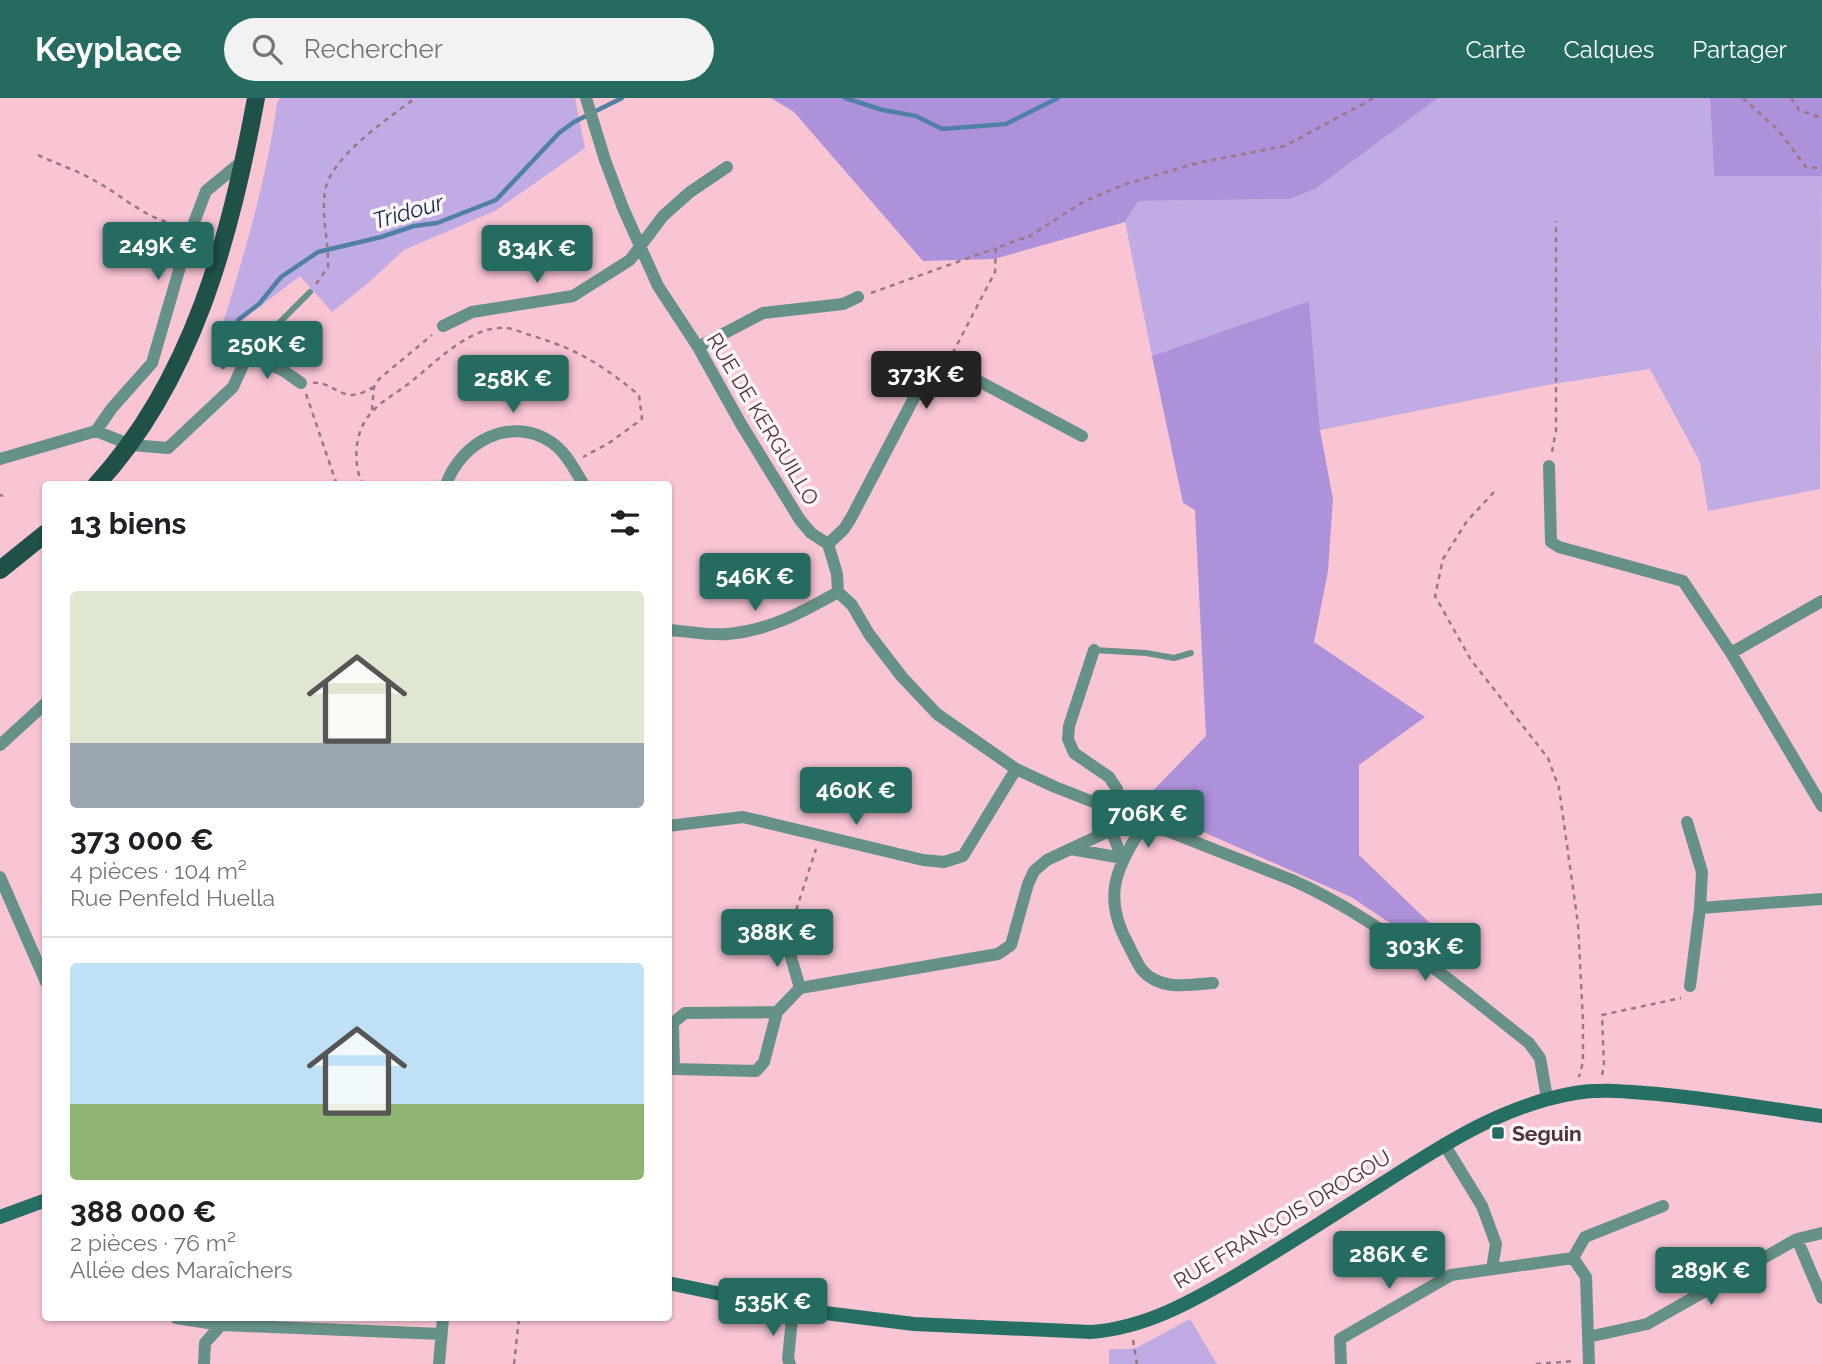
<!DOCTYPE html>
<html lang="fr">
<meta charset="utf-8">
<style>
body{margin:0;font-family:Raleway,sans-serif;background:#f2f2f2;color:#202124;height:100vh;display:flex;flex-direction:column;font-size:26px;white-space:nowrap}
*{box-sizing:border-box;margin:0}
p{font-size:23px;color:#757577}
.icon{flex:none;width:38px;height:38px;fill:none;stroke:currentColor;stroke-width:2;stroke-linecap:round;stroke-linejoin:round}
.map{position:relative;flex:1;overflow:hidden}
.panel{position:absolute;left:42px;top:383px;width:630px;height:840px;display:flex;flex-direction:column;background:#fff;border-radius:7px;box-shadow:0 2px 5px #0004}
.panel>*{flex:none}
.price{position:absolute;translate:-50% -60px;padding:0 16px;border-radius:7px;background:#256b61;color:#fff;font-size:23px;line-height:46px;filter:drop-shadow(0 2px 4px #0008)}
.price::after{content:'';position:absolute;left:50%;top:42px;width:21px;height:16px;margin-left:-10px;background:inherit;clip-path:polygon(0 0,100% 0,50% 100%)}
.price.on{background:#222;color:#fff}
ul{padding:0;list-style:none}
li{display:grid;align-content:center;gap:14px;height:371px;padding:0 28px}
li+li{border-top:2px solid #e0e0e0}
li span{display:grid;place-items:center;height:217px;border-radius:7px;color:#555}
li>.icon{margin-inline-start:auto}
span .icon{width:126px;height:126px;fill:#fffc;stroke-width:1}
li b{font-size:30px}
h2{display:flex;justify-content:space-between;align-items:center;height:84px;padding:0 28px;font-size:30px}
header{display:flex;align-items:center;gap:42px;box-sizing:border-box;height:98px;padding:0 35px;background:#256b61;color:#fff}
header strong{font-size:33px}
nav{display:flex;gap:38px;margin-inline-start:auto;font-size:24px}
.search{width:490px;height:63px;background:#f2f2f2;display:flex;align-items:center;gap:18px;box-sizing:border-box;padding:0 24px;border-radius:38px;color:#757577;font-size:26px}
.map>svg:first-child{display:block}
.green{fill:#c0abe4}
.forest{fill:#ad92db}
.lines{fill:none;stroke-linecap:round;stroke-linejoin:round}
.stream{stroke:#5180a6;stroke-width:4.5}
.path{stroke:#9b7881;stroke-width:2.5;stroke-dasharray:5 5;stroke-linecap:butt}
.lane{stroke:#669188;stroke-width:6}
.street{stroke:#669188;stroke-width:12}
.secondary{stroke:#266f64;stroke-width:14}
.primary{stroke:#1f5149;stroke-width:18}
.poi-dot{fill:#256b61;stroke:#fef3f6;stroke-width:2.5}
.labels{text-anchor:middle;dominant-baseline:central;stroke-width:7;stroke-linejoin:round;paint-order:stroke}
.street-label{font-size:21px;fill:#4b363c;stroke:#fef3f6}
.poi-label{font-size:21px;font-weight:bold;fill:#4b363c;stroke:#fef3f6;text-anchor:start}
.water-label{font-size:23px;font-style:italic;fill:#12334a;stroke:#fef3f6}
</style>
<header>
<strong>Keyplace</strong>
<div class="search"><svg class="icon" aria-label="search" viewBox="0 0 24 24"><circle cx="10" cy="10" r="6"/><path d="M15 15l6 6"/></svg>Rechercher</div>
<nav><a>Carte</a><a>Calques</a><a>Partager</a></nav>
</header>
<div class="map">
<svg width="1822" height="1266" viewBox="0 0 1822 1266">
<rect width="100%" height="100%" fill="#f9c5d3"/>
<!-- green -->
<path class="green" d="M 280,0 L 575,0 L 585,50 L 495,113 L 404,152 L 367,186 L 332,214 L 300,178 L 241,223 L 230,249 L 219,238 C 243,161 266,85 277,5 Z
M 1438,0 L 1710,0 L 1714,78 L 1822,78 L 1820,391 L 1708,413 L 1700,364 L 1650,271 L 1547,287 L 1320,332 L 1309,203 L 1152,258 L 1125,124 L 1138,103 L 1290,101 L 1315,91 Z
M 1190,1221 L 1217,1266 L 1109,1266 L 1109,1251 L 1129,1251 L 1138,1249 Z"/>
<!-- forest -->
<path class="forest" d="M 771,0 L 1438,0 L 1315,91 L 1290,101 L 1138,103 L 1125,124 L 994,161 L 923,163 L 794,14 Z
M 1710,0 L 1822,0 L 1822,78 L 1714,78 Z
M 1309,203 L 1320,332 L 1333,401 L 1328,473 L 1314,544 L 1425,619 L 1359,667 L 1359,757 L 1438,833 L 1441,859 L 1351,799 L 1140,706 L 1206,638 L 1195,412 L 1183,405 L 1152,258 Z"/>
<g class="lines">
<!-- stream -->
<path class="stream" d="M 845,0 L 883,12 L 916,18 L 942,31 L 1006,26 L 1058,0
M 223,269 L 236,239 L 238,222 L 259,206 L 281,179 L 318,154 L 381,139 L 414,128 L 437,125 L 496,102 L 559,35 L 574,24 L 622,0"/>
<!-- path -->
<path class="path" d="M 1743,0 L 1779,33 L 1806,69 L 1822,70
M 1791,0 L 1799,12 L 1822,20
M 38,57 C 57,66 79,73 97,84 C 124,99 146,121 178,127
M 316,186 L 328,169 C 329,144 321,118 325,93 C 331,58 388,21 415,0
M 871,195 L 996,150
M 948,264 L 995,174 L 996,150 L 1030,138 L 1083,104 L 1123,87 L 1197,65 L 1285,48 L 1374,0
M 313,285 C 331,283 340,301 358,296 C 363,295 369,291 374,289
M 306,296 L 337,387
M 372,312 L 374,289 L 379,281 L 432,237
M 1552,354 L 1556,332 L 1556,123
M 363,387 C 354,370 354,342 364,325 C 375,305 395,297 412,283 C 437,263 471,227 507,230 C 515,231 525,236 533,238 C 579,252 602,267 639,297 L 642,321 L 609,345 L 583,359
M 1494,394 L 1467,423 L 1443,461 L 1435,498 L 1471,562 L 1548,660 L 1559,690 L 1578,826 L 1583,923 L 1583,964 L 1579,979
M 0,397 L 3,398
M 790,831 L 816,751
M 1602,977 L 1604,968 L 1602,917 L 1681,900
M 1133,1242 L 1137,1266
M 514,1266 L 519,1220
M 1536,1266 L 1575,1263"/>
<!-- lane -->
<path class="lane" d="M 248,256 L 310,194
M 1094,552 L 1146,555 L 1174,560 L 1191,555"/>
<!-- street -->
<path class="street" d="M 586,0 L 605,62 L 623,110 L 658,188 L 698,249 L 741,326 L 800,422 L 811,435 L 828,446 L 837,476 L 838,494 L 852,507 L 869,536 L 902,579 L 937,616 L 1016,671 L 1055,689 L 1292,782 C 1380,821 1454,886 1529,945 L 1540,960 L 1547,1000
M 443,228 L 472,214 L 573,198 L 630,162 L 663,118 L 690,94 L 727,69
M 698,249 L 763,215 L 843,206 L 858,199
M 96,333 L 112,310 L 152,265 L 189,138 L 206,93 L 245,61
M 0,361 L 96,333 L 131,347 L 168,350 L 233,289 L 248,256 L 284,273 L 301,285
M 1549,368 L 1551,444 L 1559,449 L 1683,483 L 1731,555 L 1822,708
M 446,387 C 461,344 510,317 551,344 C 566,354 574,371 584,387
M 828,446 L 844,431 L 851,420 L 915,298 L 932,283 L 946,277 L 969,278 L 1082,338
M 668,532 C 688,533 709,538 728,536 C 771,532 802,514 838,494
M 1094,552 L 1069,628 L 1068,641 L 1074,655 L 1109,679 L 1117,691 L 1116,714 L 1111,732 L 1122,760
M 1731,555 L 1822,503
M 0,647 L 46,605
M 1687,724 L 1702,774 L 1700,810
M 1145,725 C 1116,770 1101,798 1129,848 C 1133,856 1137,865 1142,872 C 1160,893 1189,887 1213,885
M 668,728 L 743,719 L 923,762 L 944,764 L 963,758 L 1016,671
M 1071,751 L 1122,760
M 0,779 L 46,884
M 786,842 L 800,890
M 1690,888 L 1700,810 L 1822,801
M 777,914 L 685,915 L 673,925 L 674,971 L 756,973 L 764,964 L 777,914 L 800,890 L 998,856 L 1011,847 L 1028,786 L 1034,773 L 1047,762 L 1111,732
M 1444,1046 L 1482,1108 L 1496,1146 L 1492,1171
M 1797,1141 L 1822,1200
M 1573,1160 L 1586,1179 L 1589,1266
M 1573,1160 L 1585,1139 L 1663,1108
M 176,1220 L 221,1227
M 1588,1239 L 1647,1226 L 1797,1141 L 1822,1135
M 204,1266 L 205,1245 L 221,1227 L 441,1236
M 439,1266 L 443,1220
M 790,1266 L 788,1261 L 793,1211
M 1341,1266 L 1340,1241 L 1451,1177 L 1573,1160"/>
<!-- secondary -->
<path class="secondary" d="M 0,1119 L 46,1102
M 668,1185 L 793,1211 L 914,1226 L 1091,1234 C 1145,1230 1191,1204 1237,1177 C 1287,1147 1336,1115 1385,1084 C 1444,1046 1504,1007 1575,995 C 1598,991 1620,993 1644,995 C 1703,999 1763,1010 1822,1018"/>
<!-- primary -->
<path class="primary" d="M 96,387 C 193,282 231,137 256,0
M 0,472 L 46,435"/>
</g>
<!-- markers -->
<rect class="poi-dot" x="1491" y="1028" width="14" height="14" rx="3.5"/>
<g class="labels">
<!-- street labels -->
<g class="street-label">
<text transform="translate(763 321) rotate(59)">RUE DE KERGUILLO</text>
<text transform="translate(1282 1121) rotate(-31)">RUE FRANÇOIS DROGOU</text>
</g>
<!-- poi labels -->
<g class="poi-label">
<text x="1512" y="1035">Seguin</text>
</g>
<!-- water labels -->
<g class="water-label">
<text transform="translate(408 113) rotate(-16)">Tridour</text>
</g>
</g>
</svg>
<b class="price" style="left:158px;top:184px">249K €</b>
<b class="price" style="left:537px;top:187px">834K €</b>
<b class="price" style="left:267px;top:283px">250K €</b>
<b class="price on" style="left:926px;top:313px">373K €</b>
<b class="price" style="left:513px;top:317px">258K €</b>
<b class="price" style="left:755px;top:515px">546K €</b>
<b class="price" style="left:856px;top:729px">460K €</b>
<b class="price" style="left:1148px;top:752px">706K €</b>
<b class="price" style="left:777px;top:871px">388K €</b>
<b class="price" style="left:1425px;top:885px">303K €</b>
<b class="price" style="left:1389px;top:1193px">286K €</b>
<b class="price" style="left:1711px;top:1209px">289K €</b>
<b class="price" style="left:773px;top:1240px">535K €</b>
<section class="panel">
<h2>13 biens<svg class="icon" aria-label="filters" viewBox="0 0 24 24"><path d="M4 7h16M4 17h16"/><circle cx="9" cy="7" r="2"/><circle cx="15" cy="17" r="2"/></svg></h2>
<ul>
<li><span style="background:linear-gradient(#dfe7d0 70%,#9aa5b1 0)"><svg class="icon" aria-label="home" viewBox="0 0 24 24"><path d="M3 11l9-7 9 7M6 9v11h12V9"/></svg></span><div><b>373 000 €</b><p>4 pièces · 104 m²</p><p>Rue Penfeld Huella</p></div></li>
<li><span style="background:linear-gradient(#bfe0f5 65%,#8fb573 0)"><svg class="icon" aria-label="home" viewBox="0 0 24 24"><path d="M3 11l9-7 9 7M6 9v11h12V9"/></svg></span><div><b>388 000 €</b><p>2 pièces · 76 m²</p><p>Allée des Maraîchers</p></div></li>
</ul>
</section>
</div>
